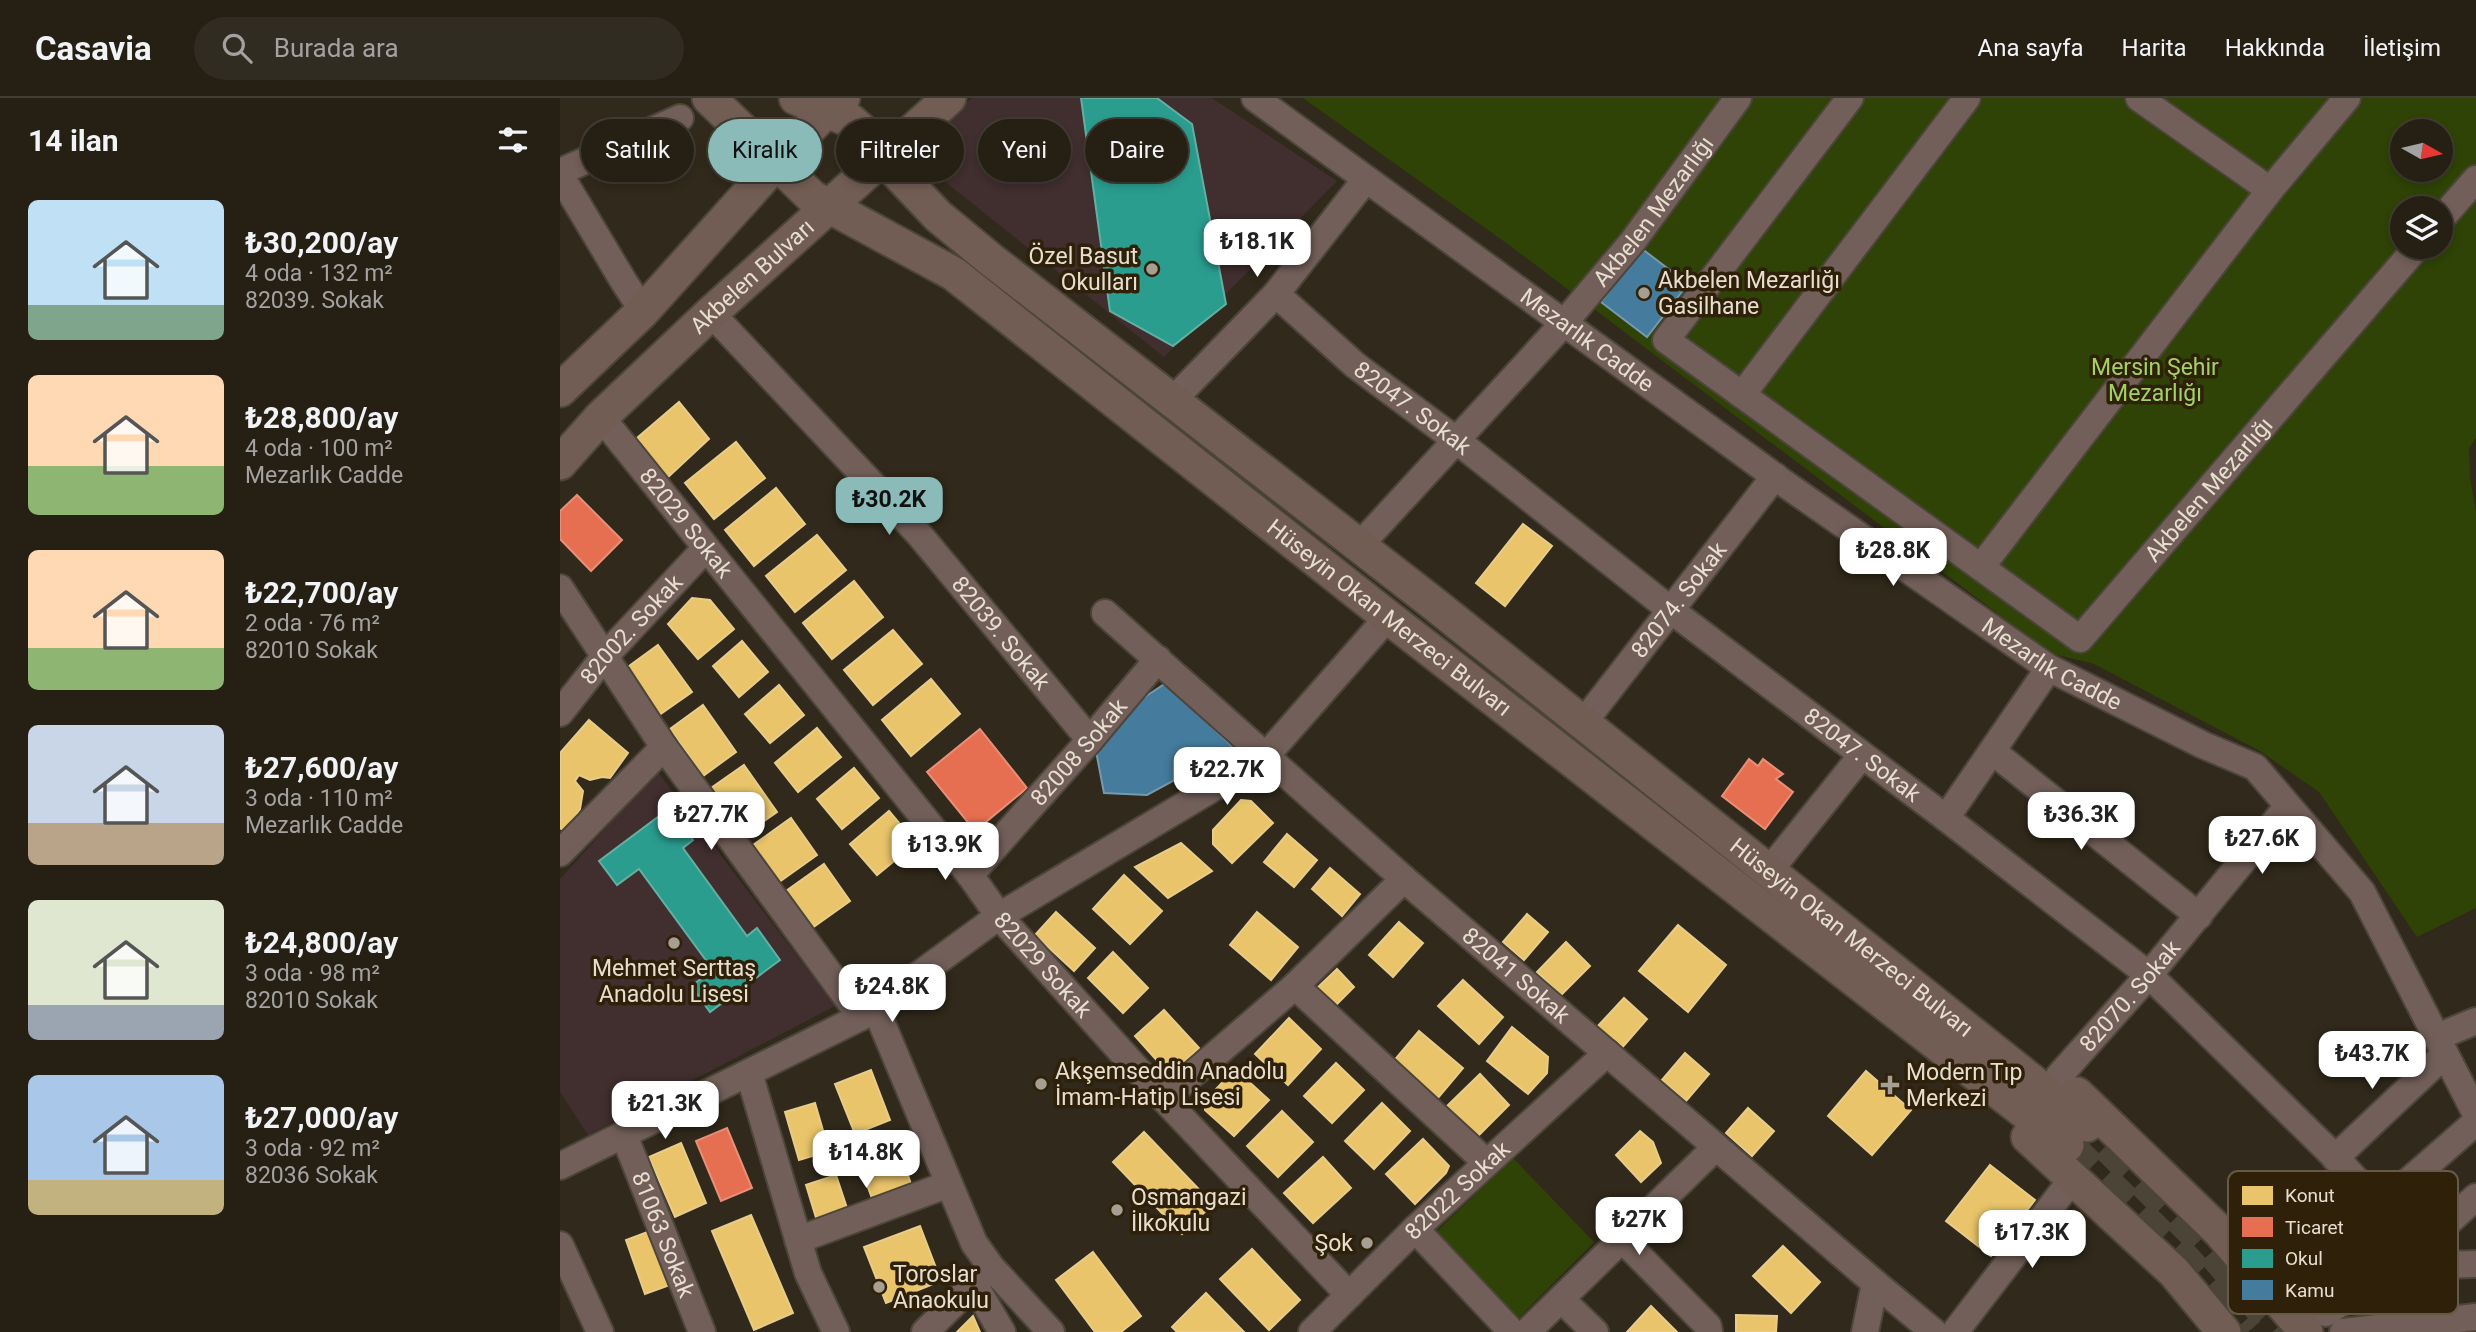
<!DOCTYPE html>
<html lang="tr">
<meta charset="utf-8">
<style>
body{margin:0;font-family:Roboto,sans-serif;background:#312c22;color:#f1f3f6;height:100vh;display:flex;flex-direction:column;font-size:26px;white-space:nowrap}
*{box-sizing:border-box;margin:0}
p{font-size:23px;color:#a3a2a0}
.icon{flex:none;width:38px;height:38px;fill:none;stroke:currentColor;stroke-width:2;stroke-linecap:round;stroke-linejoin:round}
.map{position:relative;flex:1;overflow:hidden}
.side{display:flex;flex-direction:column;background:#251f14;width:560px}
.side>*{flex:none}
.guide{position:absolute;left:21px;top:21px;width:665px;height:63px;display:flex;gap:14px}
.needle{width:46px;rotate:98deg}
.fabs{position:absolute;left:1830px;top:21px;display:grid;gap:14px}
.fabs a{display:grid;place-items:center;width:63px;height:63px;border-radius:50%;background:#251f14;box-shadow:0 4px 10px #0003,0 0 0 2px #423d34;font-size:35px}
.price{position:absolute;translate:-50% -60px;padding:0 16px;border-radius:14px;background:#fff;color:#222;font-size:23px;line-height:46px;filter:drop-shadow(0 2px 4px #0008)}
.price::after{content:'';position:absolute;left:50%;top:42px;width:21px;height:16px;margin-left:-10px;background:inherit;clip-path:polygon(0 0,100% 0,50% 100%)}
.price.current{background:#8bbbb9;color:#111}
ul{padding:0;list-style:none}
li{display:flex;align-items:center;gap:21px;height:175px;padding:0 28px}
li span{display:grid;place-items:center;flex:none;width:196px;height:140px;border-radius:10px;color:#555}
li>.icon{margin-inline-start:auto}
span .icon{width:84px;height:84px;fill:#fffc;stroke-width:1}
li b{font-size:30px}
h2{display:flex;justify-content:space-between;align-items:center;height:84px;padding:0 28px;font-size:30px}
.pill{padding:0 24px;border-radius:32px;background:#251f14;box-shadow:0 4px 10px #0003,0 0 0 2px #423d34;font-size:24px;line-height:63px}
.pill.current{background:#8bbbb9;color:#111}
header{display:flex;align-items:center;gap:42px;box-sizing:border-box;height:98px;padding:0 35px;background:#251f14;border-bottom:2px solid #423d34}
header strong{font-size:33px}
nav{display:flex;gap:38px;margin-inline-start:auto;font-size:24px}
.search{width:490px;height:63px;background:#312c22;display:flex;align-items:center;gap:18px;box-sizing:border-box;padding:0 24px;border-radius:38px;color:#a3a2a0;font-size:26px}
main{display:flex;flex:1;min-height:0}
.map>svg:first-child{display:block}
.education{fill:#412e2f}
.green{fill:#2e4305;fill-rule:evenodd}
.homes{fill:#e9c46a;stroke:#e8cc89;stroke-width:2}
.shops{fill:#e76f51;stroke:#e79077;stroke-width:2}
.schools{fill:#2a9d8f;stroke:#63b0a2;stroke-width:2}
.public{fill:#457b9d;stroke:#7699ac;stroke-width:2}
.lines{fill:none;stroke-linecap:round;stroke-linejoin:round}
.major-tunnel{stroke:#4c4436;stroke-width:33;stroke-dasharray:33 17;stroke-linecap:butt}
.minor-casing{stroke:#4c453a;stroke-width:30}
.major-casing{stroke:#4c453a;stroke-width:37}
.minor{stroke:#725f59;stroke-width:26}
.major{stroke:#725d54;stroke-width:33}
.poi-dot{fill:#a79f91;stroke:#2f2109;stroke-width:2.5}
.labels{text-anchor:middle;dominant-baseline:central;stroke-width:7;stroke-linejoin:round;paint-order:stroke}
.street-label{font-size:23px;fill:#e7ded0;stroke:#2f2109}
.poi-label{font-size:23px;fill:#e7ded0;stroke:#2f2109;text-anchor:start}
.park-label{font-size:23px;fill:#a1d263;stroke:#2f2109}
.key{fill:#2f2109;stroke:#665a45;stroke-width:2}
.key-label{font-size:19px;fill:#e7ded0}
</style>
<header>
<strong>Casavia</strong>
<div class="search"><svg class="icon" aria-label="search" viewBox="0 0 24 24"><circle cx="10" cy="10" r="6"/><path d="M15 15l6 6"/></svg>Burada ara</div>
<nav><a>Ana sayfa</a><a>Harita</a><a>Hakkında</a><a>İletişim</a></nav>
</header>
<main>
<section class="side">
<h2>14 ilan<svg class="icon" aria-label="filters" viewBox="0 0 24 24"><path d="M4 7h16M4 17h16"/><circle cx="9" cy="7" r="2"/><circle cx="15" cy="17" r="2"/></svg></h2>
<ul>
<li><span style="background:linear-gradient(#bfe0f5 75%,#7fa58c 0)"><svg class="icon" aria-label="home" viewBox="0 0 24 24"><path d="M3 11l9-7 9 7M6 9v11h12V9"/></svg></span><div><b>₺30,200/ay</b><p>4 oda · 132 m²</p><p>82039. Sokak</p></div></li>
<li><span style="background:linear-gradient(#ffd9b3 65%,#8fb573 0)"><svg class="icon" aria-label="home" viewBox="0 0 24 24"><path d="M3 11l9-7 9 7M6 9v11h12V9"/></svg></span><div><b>₺28,800/ay</b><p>4 oda · 100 m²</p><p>Mezarlık Cadde</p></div></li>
<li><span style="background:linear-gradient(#ffd9b3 70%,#8fb573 0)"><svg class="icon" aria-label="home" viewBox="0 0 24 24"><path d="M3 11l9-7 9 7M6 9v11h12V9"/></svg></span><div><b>₺22,700/ay</b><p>2 oda · 76 m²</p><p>82010 Sokak</p></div></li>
<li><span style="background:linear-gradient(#c9d6e8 70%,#b9a48a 0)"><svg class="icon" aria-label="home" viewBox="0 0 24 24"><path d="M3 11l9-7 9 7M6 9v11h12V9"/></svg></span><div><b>₺27,600/ay</b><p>3 oda · 110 m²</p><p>Mezarlık Cadde</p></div></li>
<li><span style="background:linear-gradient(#dfe7d0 75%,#9aa5b1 0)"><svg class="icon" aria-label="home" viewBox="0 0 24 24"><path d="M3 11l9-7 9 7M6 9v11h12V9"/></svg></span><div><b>₺24,800/ay</b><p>3 oda · 98 m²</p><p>82010 Sokak</p></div></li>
<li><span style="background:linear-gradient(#a9c7e8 75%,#c2b280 0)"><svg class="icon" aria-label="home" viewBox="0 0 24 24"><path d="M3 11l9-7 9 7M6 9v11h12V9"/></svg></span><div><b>₺27,000/ay</b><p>3 oda · 92 m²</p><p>82036 Sokak</p></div></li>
</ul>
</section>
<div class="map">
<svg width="1916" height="1234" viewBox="0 0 1916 1234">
<rect width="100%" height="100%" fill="#31291b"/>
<!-- education -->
<path class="education" d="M 412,0 L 652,0 L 777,83 L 604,259 L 378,78 L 387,21 Z
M 97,673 L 275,908 L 28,1037 L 0,994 L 0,781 Z"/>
<!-- green -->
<path class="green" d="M 743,0 L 1916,0 L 1916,340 L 1909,350 L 1910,379 L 1916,414 L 1916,810 L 1857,839 L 1759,694 L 1700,653 L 1534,566 L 1490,555 L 949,147 ZM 1843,33 L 1881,33 L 1881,72 L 1843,72 ZM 1843,110 L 1881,110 L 1881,149 L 1843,149 Z
M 953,1060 L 1034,1144 L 958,1221 L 874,1136 Z"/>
<!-- homes -->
<path class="homes" d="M 119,304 L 149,341 L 105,382 L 77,340 Z
M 176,344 L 205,380 L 154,421 L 125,385 Z
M 216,390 L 245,426 L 194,468 L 165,432 Z
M 963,426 L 992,448 L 945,508 L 916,485 Z
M 257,437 L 286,472 L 235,514 L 206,478 Z
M 294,483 L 323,519 L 272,561 L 243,525 Z
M 132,500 L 150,502 L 174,531 L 138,561 L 108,526 Z
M 333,532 L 362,566 L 313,607 L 284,572 Z
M 182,543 L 208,574 L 179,599 L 153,568 Z
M 98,547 L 132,594 L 99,617 L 65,571 Z
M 371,581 L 400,616 L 351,658 L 322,622 Z
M 219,587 L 244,617 L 210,645 L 185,616 Z
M 143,607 L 176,654 L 143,678 L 110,631 Z
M 29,622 L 68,655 L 50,680 L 42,679 L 30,682 L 19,677 L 15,683 L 23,693 L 20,711 L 4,733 L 0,730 L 0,655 Z
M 257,630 L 281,659 L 238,694 L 215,665 Z
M 184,667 L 217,714 L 184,737 L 151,690 Z
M 294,670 L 319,700 L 282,731 L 257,701 Z
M 681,702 L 691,703 L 713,725 L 672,765 L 653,746 L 653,732 Z
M 329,713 L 356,745 L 317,777 L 290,746 Z
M 231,720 L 257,757 L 219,784 L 193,747 Z
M 727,736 L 757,762 L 734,789 L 704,764 Z
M 621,745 L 652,773 L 608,800 L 575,769 Z
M 264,766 L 290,803 L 252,830 L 226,793 Z
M 770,770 L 800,796 L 782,818 L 752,791 Z
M 564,777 L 602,813 L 570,846 L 533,811 Z
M 496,814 L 535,850 L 514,873 L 475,837 Z
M 697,814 L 738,849 L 711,882 L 670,847 Z
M 967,816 L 988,834 L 964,862 L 943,844 Z
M 839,824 L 863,845 L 833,879 L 809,857 Z
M 1118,827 L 1166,867 L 1128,914 L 1079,873 Z
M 1006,844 L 1030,868 L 1001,897 L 977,874 Z
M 553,854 L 588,890 L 563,915 L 528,880 Z
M 777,871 L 794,889 L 772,911 L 754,893 Z
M 903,882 L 943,919 L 919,946 L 878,908 Z
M 1064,900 L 1087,921 L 1060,952 L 1036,930 Z
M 604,912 L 639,950 L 610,977 L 575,938 Z
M 729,920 L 761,951 L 728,987 L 695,956 Z
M 952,929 L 988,959 L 987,975 L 968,996 L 927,963 Z
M 859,933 L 903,970 L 877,1001 L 833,964 Z
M 1125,955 L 1149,976 L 1126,1003 L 1102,982 Z
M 776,965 L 804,992 L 772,1025 L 744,998 Z
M 675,971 L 709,1002 L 674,1038 L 645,1012 L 645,1003 Z
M 311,972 L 330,1022 L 295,1036 L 275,986 Z
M 1306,973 L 1351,1012 L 1312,1057 L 1268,1018 Z
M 920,976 L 949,1007 L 917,1039 L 887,1008 Z
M 255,1005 L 269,1053 L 239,1062 L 225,1014 Z
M 822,1005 L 850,1033 L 814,1071 L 785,1043 Z
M 1188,1010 L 1214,1033 L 1192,1058 L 1166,1035 Z
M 722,1013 L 753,1044 L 718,1079 L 687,1048 Z
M 1080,1033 L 1093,1044 L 1101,1065 L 1081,1084 L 1056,1057 Z
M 584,1034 L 653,1106 L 622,1136 L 553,1064 Z
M 863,1041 L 889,1068 L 886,1075 L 855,1106 L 826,1076 Z
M 121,1045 L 146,1105 L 115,1119 L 89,1059 Z
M 339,1051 L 352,1089 L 313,1103 L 299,1065 Z
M 763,1059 L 791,1090 L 753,1125 L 724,1095 Z
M 1430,1067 L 1475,1102 L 1431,1158 L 1386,1123 Z
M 276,1077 L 288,1113 L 257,1123 L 246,1087 Z
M 191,1117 L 233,1215 L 194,1232 L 152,1133 Z
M 360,1128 L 381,1183 L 326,1205 L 304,1149 Z
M 90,1133 L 110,1187 L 85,1196 L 66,1142 Z
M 1223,1148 L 1260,1184 L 1231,1215 L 1193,1178 Z
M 692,1151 L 740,1202 L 709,1232 L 660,1181 Z
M 533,1154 L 581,1218 L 561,1234 L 535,1234 L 496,1182 Z
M 646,1195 L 684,1234 L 617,1234 L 612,1229 Z
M 1091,1208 L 1117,1234 L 1067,1234 Z
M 1176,1217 L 1217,1218 L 1216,1234 L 1176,1234 Z
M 413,1218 L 420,1234 L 397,1234 Z"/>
<!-- shops -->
<path class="shops" d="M 17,397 L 62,442 L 31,473 L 0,441 L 0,413 Z
M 420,631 L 467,690 L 415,733 L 367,674 Z
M 1189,661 L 1198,668 L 1203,661 L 1223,676 L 1216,681 L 1233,694 L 1205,731 L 1162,698 Z
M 167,1030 L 192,1090 L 161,1103 L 136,1043 Z"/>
<!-- schools -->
<path class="schools" d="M 521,0 L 597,0 L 632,26 L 666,206 L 613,248 L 550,213 Z
M 110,710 L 133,742 L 123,750 L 187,838 L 197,830 L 220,862 L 150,914 L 131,888 L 153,872 L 79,771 L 57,787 L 39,763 Z"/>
<!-- public -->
<path class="public" d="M 1081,150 L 1128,186 L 1087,239 L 1041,204 Z
M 606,585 L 674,650 L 587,697 L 544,695 L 535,648 L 571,608 Z"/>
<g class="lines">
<!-- major-tunnel -->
<path class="major-tunnel" d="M 1507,1047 L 1626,1163 L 1688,1234
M 1547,1047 L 1649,1149 L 1721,1234"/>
<!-- minor casing -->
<g class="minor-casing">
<g id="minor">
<path id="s1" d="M 695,0 L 1228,388 L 1489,570 L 1643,647 L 1695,669 L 1802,794 L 1916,1016"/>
<path id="s2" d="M 1290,0 L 1106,242 L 1520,541 L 1857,149"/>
<path d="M 1579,0 L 1710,92"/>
<path d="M 0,74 L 120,20"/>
<path d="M 0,77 L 64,184 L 83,213"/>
<path d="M 1881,121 L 1916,81"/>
<path id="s3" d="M 716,196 L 795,267 L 896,342 L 1112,513 L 1386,720 L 1589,877 L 1779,1063 L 1820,1108 L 1852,1157"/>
<path id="s4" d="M 151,215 L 358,435 L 530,642"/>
<path d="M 1182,297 L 1407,0"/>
<path d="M 612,303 L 716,196 L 806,81"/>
<path id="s5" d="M 41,319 L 410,777 L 439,818 L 604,1001 L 789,1197"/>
<path id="s6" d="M 799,448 L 1004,225 L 1073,143 L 1178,0"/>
<path d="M 1421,469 L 1710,92 L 1787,0"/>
<path d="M 0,490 L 104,649 L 301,919"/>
<path id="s7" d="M 545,515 L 844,781 L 1315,1185 L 1374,1234"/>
<path id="s8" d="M 0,615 L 45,558 L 146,450"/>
<path id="s9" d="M 1023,625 L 1215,378"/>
<path d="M 1432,653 L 1639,818"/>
<path d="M 1386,720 L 1489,570"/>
<path d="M 0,755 L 104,649"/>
<path d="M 1209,773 L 1302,657"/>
<path id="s10" d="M 410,777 L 530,642 L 598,561"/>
<path d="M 735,888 L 926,1064"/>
<path d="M 315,909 L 414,1145 L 431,1169 L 491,1234"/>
<path d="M 1877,939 L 1916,923"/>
<path d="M 189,975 L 248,1175 L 276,1234"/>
<path id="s11" d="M 1499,978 L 1589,877 L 1728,708"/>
<path d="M 604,1001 L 735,888 L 844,781"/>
<path id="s12" d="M 64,1037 L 142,1234"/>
<path d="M 1775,1060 L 1881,960"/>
<path d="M 0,1068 L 301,919 L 439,818 L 705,659 L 828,519"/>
<path d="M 855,1131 L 952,1234"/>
<path d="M 238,1142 L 389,1086"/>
<path d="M 1063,1142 L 1148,1228 L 1149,1234"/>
<path d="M 0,1147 L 40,1234"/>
<path d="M 1836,1168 L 1916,1166"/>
<path d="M 1732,1177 L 1820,1108 L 1916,1024"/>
<path d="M 414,1186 L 442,1234"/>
<path d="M 1001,1201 L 1035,1234"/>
<path d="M 1766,1215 L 1852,1157 L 1916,1099"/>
<path d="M 365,1234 L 431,1169"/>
<path id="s13" d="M 752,1234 L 855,1131 L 1047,955"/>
<path d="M 967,1234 L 1156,1049"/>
<path d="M 1305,1234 L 1315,1185"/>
<path d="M 1395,1234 L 1513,1080"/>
<path d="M 1783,1234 L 1916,1219"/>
</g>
</g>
<!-- major casing -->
<g class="major-casing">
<g id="major">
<path id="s14" d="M 149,0 L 252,99 L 394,176 L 828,519 L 1507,1047"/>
<path id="s15" d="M 236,0 L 291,23 L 310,40 L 323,60 L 378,118 L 430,161 L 869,502 L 1527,1027"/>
<path d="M 0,292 L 83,213 L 217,64 L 267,12 L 283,0"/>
<path id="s16" d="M 0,365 L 41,319 L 151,215 L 389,0"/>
<path d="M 1517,996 L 1660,1134 L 1746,1234"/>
<path d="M 1468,1039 L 1614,1174 L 1664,1234"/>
</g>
</g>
<!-- minor -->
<use href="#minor" class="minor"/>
<!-- major -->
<use href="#major" class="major"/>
</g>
<!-- markers -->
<g class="poi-dot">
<circle cx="592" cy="171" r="7"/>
<circle cx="1084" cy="195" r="7"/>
<circle cx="114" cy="845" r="7"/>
<circle cx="481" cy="986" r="7"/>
<path d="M1326.5 976.5h7v7h7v7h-7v7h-7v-7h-7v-7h7z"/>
<circle cx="557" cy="1112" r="7"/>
<circle cx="807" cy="1145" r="7"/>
<circle cx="319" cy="1189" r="7"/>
</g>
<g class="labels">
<!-- street labels -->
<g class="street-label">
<text stroke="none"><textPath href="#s6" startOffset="446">Akbelen Mezarlığı</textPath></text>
<text stroke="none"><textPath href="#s16" startOffset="268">Akbelen Bulvarı</textPath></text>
<text stroke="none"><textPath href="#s1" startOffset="411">Mezarlık Cadde</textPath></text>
<text stroke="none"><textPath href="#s3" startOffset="178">82047. Sokak</textPath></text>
<text stroke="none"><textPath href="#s2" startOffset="1012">Akbelen Mezarlığı</textPath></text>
<text stroke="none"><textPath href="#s5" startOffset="136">82029 Sokak</textPath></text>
<text stroke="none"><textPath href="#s9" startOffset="156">82074. Sokak</textPath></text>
<text stroke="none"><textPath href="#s14" startOffset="859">Hüseyin Okan Merzeci Bulvarı</textPath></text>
<text stroke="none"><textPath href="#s8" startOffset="110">82002. Sokak</textPath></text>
<text stroke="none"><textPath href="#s4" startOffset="432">82039. Sokak</textPath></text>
<text stroke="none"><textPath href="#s1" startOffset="978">Mezarlık Cadde</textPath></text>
<text stroke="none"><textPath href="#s10" startOffset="164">82008 Sokak</textPath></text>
<text stroke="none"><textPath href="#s3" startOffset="746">82047. Sokak</textPath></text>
<text stroke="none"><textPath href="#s15" startOffset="1353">Hüseyin Okan Merzeci Bulvarı</textPath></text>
<text stroke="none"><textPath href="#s5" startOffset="704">82029 Sokak</textPath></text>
<text stroke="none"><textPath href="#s7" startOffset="548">82041 Sokak</textPath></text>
<text stroke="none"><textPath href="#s11" startOffset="107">82070. Sokak</textPath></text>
<text stroke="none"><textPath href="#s13" startOffset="203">82022 Sokak</textPath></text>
<text stroke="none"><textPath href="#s12" startOffset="107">81063 Sokak</textPath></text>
</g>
<!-- poi labels -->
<g class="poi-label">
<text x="578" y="158" text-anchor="end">Özel Basut<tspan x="578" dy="26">Okulları</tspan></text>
<text x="1098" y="182">Akbelen Mezarlığı<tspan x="1098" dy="26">Gasilhane</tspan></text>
<text x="114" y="870" text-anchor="middle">Mehmet Serttaş<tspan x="114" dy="26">Anadolu Lisesi</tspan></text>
<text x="495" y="973">Akşemseddin Anadolu<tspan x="495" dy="26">İmam-Hatip Lisesi</tspan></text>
<text x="1346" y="974">Modern Tıp<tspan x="1346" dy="26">Merkezi</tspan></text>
<text x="571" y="1099">Osmangazi<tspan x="571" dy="26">İlkokulu</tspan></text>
<text x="793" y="1145" text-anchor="end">Şok</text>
<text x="333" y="1176">Toroslar<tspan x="333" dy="26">Anaokulu</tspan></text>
</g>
<!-- park labels -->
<g class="park-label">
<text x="1595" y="269">Mersin Şehir<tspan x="1595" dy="26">Mezarlığı</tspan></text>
</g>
</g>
<!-- legend -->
<rect x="1668" y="1073" width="230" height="143" rx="10" class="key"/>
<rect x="1682" y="1088" width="31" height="19" fill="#e9c46a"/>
<rect x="1682" y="1119" width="31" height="20" fill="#e76f51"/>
<rect x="1682" y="1151" width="31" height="19" fill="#2a9d8f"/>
<rect x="1682" y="1182" width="31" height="20" fill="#457b9d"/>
<g class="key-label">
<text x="1725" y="1104">Konut</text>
<text x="1725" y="1136">Ticaret</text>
<text x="1725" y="1167">Okul</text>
<text x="1725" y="1199">Kamu</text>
</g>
</svg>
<div class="fabs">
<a><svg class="needle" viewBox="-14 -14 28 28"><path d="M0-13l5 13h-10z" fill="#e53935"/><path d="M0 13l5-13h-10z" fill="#a3a2a0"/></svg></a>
<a><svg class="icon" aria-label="layers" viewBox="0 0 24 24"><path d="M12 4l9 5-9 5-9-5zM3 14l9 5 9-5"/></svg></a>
</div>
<b class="price" style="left:697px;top:181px">₺18.1K</b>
<b class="price current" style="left:329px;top:439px">₺30.2K</b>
<b class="price" style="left:1333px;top:490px">₺28.8K</b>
<b class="price" style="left:667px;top:709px">₺22.7K</b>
<b class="price" style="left:151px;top:754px">₺27.7K</b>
<b class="price" style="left:1521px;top:754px">₺36.3K</b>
<b class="price" style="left:1702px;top:778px">₺27.6K</b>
<b class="price" style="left:385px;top:784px">₺13.9K</b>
<b class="price" style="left:332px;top:926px">₺24.8K</b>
<b class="price" style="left:1812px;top:993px">₺43.7K</b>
<b class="price" style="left:105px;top:1043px">₺21.3K</b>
<b class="price" style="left:306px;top:1092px">₺14.8K</b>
<b class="price" style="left:1079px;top:1159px">₺27K</b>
<b class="price" style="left:1472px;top:1172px">₺17.3K</b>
<div class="guide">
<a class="pill">Satılık</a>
<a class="pill current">Kiralık</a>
<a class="pill">Filtreler</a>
<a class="pill">Yeni</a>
<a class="pill">Daire</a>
</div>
</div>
</main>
